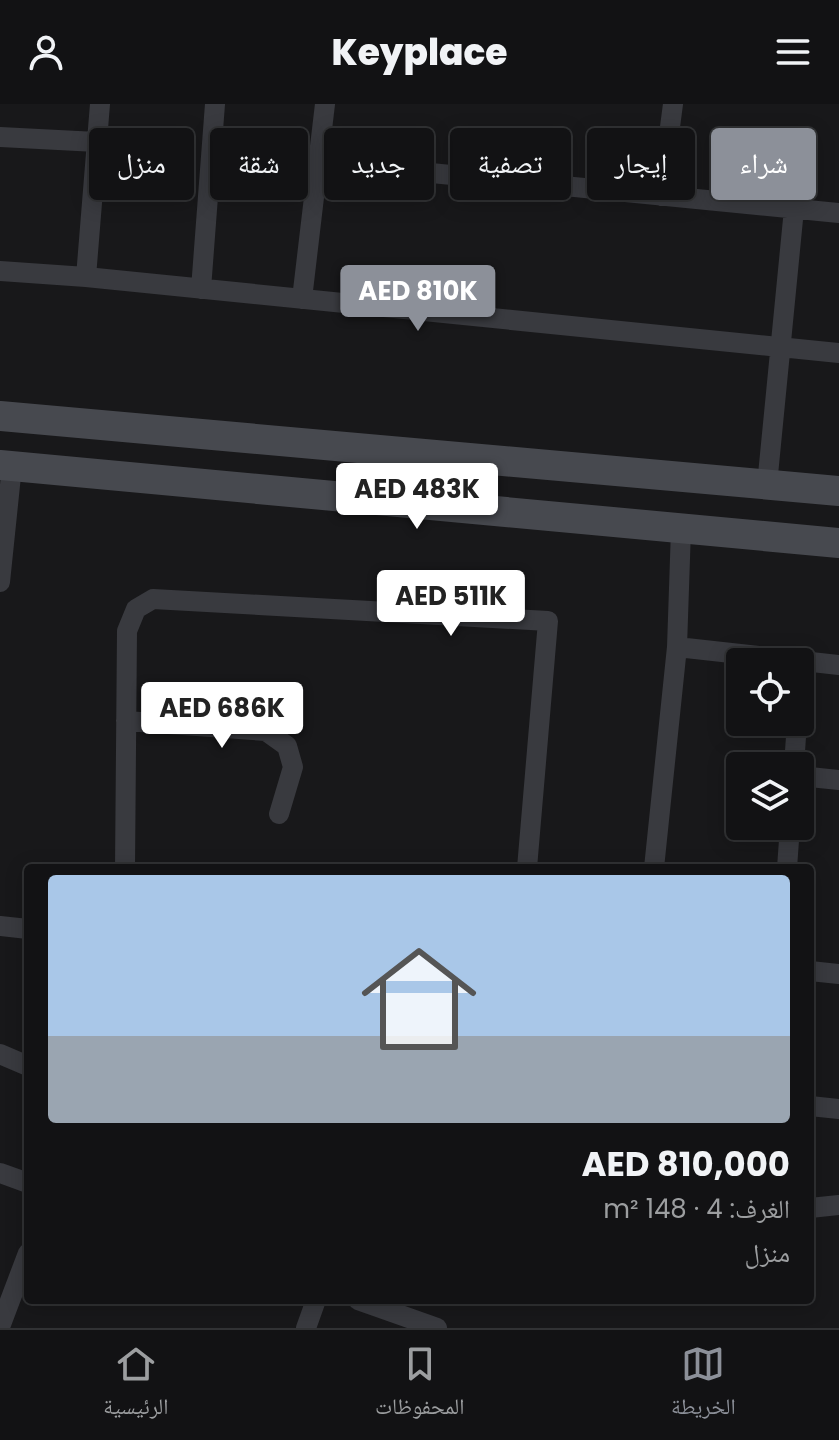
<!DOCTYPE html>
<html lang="ar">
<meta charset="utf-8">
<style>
body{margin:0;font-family:Poppins,"Noto Naskh Arabic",sans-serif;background:#1f2022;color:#f1f3f6;direction:rtl;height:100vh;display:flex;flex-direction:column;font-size:30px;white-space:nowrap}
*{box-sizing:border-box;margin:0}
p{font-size:26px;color:#9c9ea0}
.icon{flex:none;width:44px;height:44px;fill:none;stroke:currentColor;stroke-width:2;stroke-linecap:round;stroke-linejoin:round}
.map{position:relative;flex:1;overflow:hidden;direction:ltr}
.side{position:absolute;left:24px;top:760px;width:790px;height:440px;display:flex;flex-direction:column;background:#121214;border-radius:8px;box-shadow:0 4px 20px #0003,0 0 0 2px #313234;direction:rtl}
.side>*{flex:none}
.top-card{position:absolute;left:24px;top:24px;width:792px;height:72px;direction:rtl;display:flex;gap:16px}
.tools{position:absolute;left:726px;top:544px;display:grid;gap:16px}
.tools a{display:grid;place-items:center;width:88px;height:88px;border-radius:8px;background:#121214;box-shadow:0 4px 20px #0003,0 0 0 2px #313234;font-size:40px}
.price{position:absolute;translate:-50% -68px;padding:0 18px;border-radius:8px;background:#fff;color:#222;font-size:26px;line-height:52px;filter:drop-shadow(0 2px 4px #0008)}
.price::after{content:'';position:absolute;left:50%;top:48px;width:24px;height:18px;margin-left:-12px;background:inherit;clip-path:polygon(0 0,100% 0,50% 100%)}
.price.active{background:#8c9099;color:#fff}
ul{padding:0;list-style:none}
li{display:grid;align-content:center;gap:16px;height:424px;padding:0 24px}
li+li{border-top:2px solid #313234}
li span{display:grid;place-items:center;height:248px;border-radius:8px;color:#555}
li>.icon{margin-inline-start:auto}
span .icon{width:144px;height:144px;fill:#fffc;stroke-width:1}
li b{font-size:34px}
.tag{padding:0 28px;border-radius:8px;background:#121214;box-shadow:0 4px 20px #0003,0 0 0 2px #313234;font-size:28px;line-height:72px}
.tag.active{background:#8c9099;color:#fff}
header{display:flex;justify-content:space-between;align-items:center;height:104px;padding:0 24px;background:#121214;font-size:36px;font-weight:800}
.tabs{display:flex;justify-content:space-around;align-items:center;height:112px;border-top:2px solid #313234;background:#121214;font-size:22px;color:#9c9ea0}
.tabs a{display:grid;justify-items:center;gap:4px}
.tabs .active{color:#8c9099}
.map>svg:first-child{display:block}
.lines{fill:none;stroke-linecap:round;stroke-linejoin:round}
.street{stroke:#393a3f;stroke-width:20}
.secondary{stroke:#47494f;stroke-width:30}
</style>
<header><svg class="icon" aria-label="menu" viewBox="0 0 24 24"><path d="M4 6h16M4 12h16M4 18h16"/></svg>Keyplace<svg class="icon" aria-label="person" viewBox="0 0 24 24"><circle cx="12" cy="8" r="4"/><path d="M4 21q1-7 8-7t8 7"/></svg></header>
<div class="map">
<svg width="839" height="1224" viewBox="0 0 839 1224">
<rect width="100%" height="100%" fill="#18181a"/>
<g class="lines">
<!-- street -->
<path class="street" d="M 0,33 L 97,38
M 319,58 L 839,109
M 661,92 L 673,0
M 0,167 L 86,173 L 839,249
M 86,173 L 100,0
M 201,185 L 215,0
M 302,195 L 325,0
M 767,381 L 794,105
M 0,478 L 12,362
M 677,543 L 839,561
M 800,581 L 802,557
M 126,617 L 266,627 L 287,642 L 293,663 L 279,710
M 794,662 L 797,618
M 800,672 L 839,676
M 125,764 L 127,527 L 136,505 L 153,495 L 548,517 L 527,764
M 654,764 L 677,543 L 681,425
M 787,764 L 790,722
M 0,822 L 28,825
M 810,867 L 839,870
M 0,950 L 28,962
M 810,1002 L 839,1005
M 0,1069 L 28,1079
M 810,1104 L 839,1101
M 358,1196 L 437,1224
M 0,1223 L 28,1149
M 306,1224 L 316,1196"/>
<!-- secondary -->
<path class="secondary" d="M 0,312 L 839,387
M 0,361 L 839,439"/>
</g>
</svg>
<div class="tools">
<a><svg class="icon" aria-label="locate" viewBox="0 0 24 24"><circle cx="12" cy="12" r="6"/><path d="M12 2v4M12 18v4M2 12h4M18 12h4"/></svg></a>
<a><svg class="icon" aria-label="layers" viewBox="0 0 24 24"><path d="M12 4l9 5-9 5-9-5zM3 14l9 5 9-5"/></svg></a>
</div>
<b class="price active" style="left:418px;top:229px">AED 810K</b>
<b class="price" style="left:417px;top:427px">AED 483K</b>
<b class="price" style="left:451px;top:534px">AED 511K</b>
<b class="price" style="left:222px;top:646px">AED 686K</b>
<div class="top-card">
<a class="tag active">شراء</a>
<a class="tag">إيجار</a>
<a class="tag">تصفية</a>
<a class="tag">جديد</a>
<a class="tag">شقة</a>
<a class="tag">منزل</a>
</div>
<section class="side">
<ul>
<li><span style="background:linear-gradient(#a9c7e8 65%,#9aa5b1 0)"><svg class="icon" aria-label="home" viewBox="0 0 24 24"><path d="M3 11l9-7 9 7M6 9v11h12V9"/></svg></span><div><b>AED 810,000</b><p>الغرف: 4 · 148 m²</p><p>منزل</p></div></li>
</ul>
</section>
</div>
<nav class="tabs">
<a class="active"><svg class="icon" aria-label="map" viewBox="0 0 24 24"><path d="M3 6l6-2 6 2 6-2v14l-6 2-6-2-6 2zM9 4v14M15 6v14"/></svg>الخريطة</a>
<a><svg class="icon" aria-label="saved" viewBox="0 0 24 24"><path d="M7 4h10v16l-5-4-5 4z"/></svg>المحفوظات</a>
<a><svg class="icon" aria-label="home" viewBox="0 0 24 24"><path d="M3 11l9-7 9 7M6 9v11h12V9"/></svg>الرئيسية</a>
</nav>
